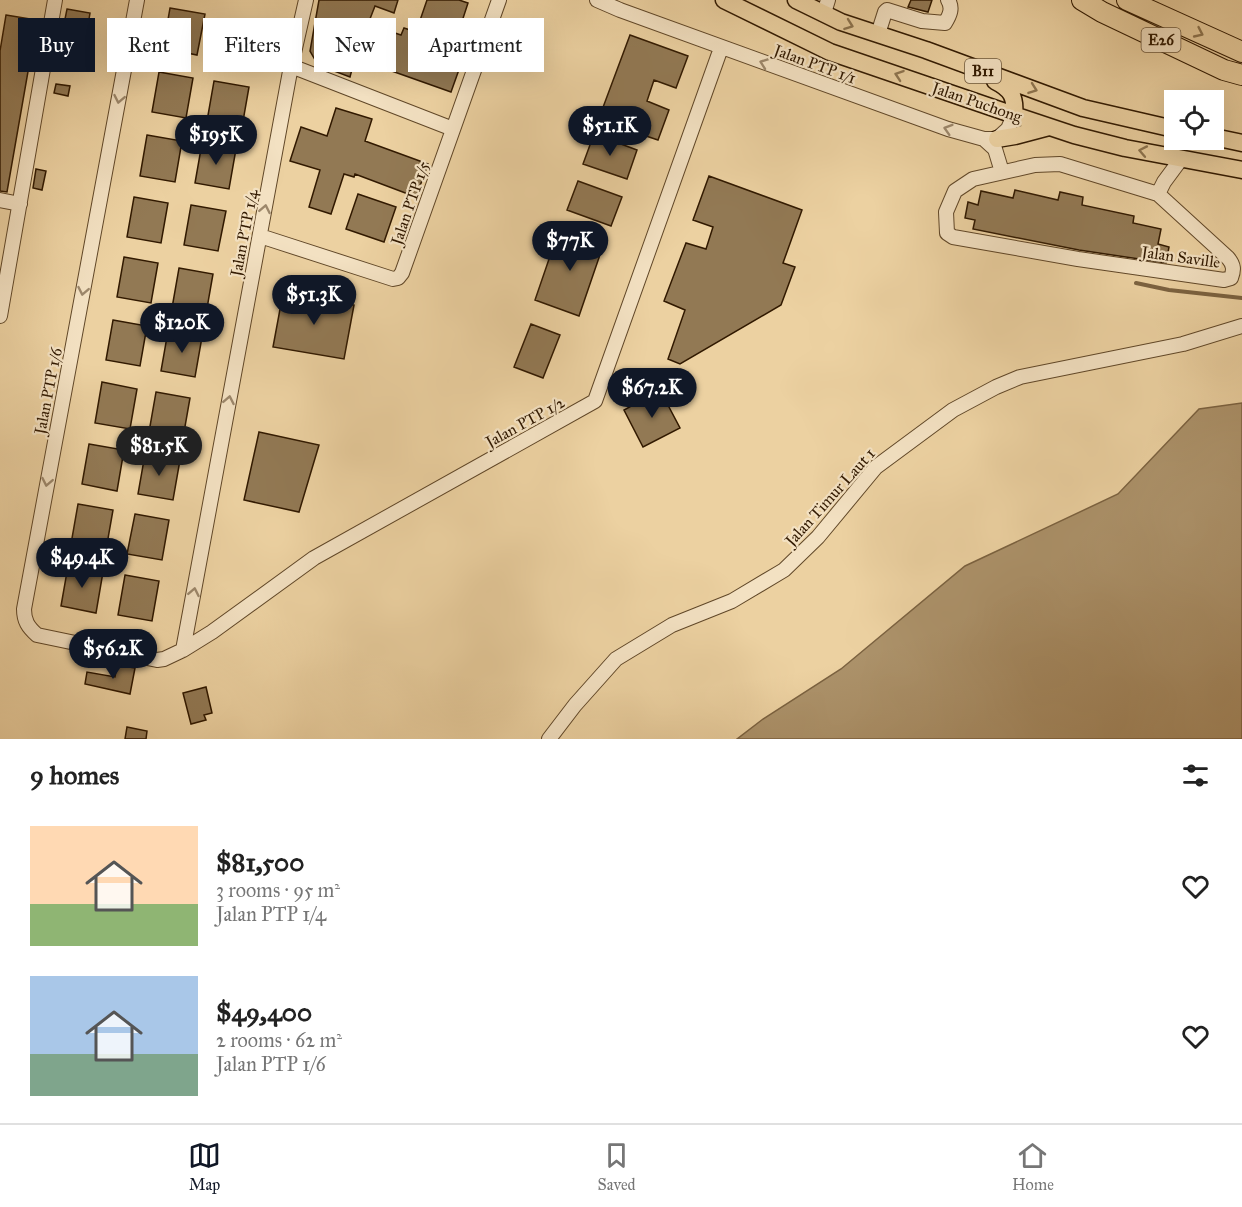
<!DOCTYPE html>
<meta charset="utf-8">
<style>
body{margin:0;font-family:"IM FELL Great Primer",serif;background:#f2f2f2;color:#222;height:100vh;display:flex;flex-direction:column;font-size:22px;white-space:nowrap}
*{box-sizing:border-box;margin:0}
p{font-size:20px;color:#767676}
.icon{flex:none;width:33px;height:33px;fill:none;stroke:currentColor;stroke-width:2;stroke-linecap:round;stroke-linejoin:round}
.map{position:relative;height:739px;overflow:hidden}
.details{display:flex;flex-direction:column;background:#fff;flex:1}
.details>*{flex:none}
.banner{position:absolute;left:18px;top:18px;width:600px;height:54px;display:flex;gap:12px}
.buttons{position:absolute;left:1164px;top:90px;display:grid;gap:12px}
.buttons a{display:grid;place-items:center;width:60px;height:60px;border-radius:0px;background:#fff;box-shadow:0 6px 24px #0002;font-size:30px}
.price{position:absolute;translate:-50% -51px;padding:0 14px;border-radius:21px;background:#111827;color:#fff;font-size:20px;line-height:39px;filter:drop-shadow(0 2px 3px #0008)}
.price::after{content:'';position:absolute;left:50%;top:36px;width:18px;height:14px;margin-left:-9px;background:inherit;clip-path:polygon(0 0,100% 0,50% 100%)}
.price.on{background:#222;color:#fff}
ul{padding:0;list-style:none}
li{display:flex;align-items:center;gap:18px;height:150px;padding:0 30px}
li span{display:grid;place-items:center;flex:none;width:168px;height:120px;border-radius:0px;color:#555}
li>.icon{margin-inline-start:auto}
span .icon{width:72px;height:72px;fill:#fffc;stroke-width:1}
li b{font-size:26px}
h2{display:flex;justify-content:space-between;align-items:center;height:72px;padding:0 30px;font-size:26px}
.chip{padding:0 21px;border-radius:0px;background:#fff;box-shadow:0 6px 24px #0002;font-size:21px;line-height:54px}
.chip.on{background:#111827;color:#fff}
.tab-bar{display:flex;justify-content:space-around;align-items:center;height:84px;border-top:2px solid #e0e0e0;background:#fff;font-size:16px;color:#767676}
.tab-bar a{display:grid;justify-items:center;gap:3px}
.tab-bar .on{color:#111827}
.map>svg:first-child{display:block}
.water{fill:#ac926a;stroke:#7b6240;stroke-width:1.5}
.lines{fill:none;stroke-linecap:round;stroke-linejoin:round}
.stream{stroke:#7b6240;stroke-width:4}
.building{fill:#927954;stroke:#311900;stroke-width:1.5}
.minor-casing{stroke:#604728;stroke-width:16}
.major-casing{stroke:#311900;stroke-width:19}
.highway-casing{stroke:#311900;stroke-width:22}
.minor{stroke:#f3e1c2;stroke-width:14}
.major{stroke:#ecd1a1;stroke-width:16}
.highway{stroke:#ecd1a1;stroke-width:20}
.oneway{stroke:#8e7550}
.oneway2{stroke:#9c876b}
.labels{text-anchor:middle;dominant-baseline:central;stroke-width:4.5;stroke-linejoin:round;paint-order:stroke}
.shield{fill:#f3e1c2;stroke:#6b553a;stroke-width:1.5}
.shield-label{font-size:15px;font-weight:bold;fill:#311900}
.street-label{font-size:16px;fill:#311900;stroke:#f3e1c2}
</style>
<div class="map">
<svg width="1242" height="739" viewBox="0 0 1242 739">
<rect width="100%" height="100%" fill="#ecd1a1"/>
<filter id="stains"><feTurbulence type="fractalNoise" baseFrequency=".00333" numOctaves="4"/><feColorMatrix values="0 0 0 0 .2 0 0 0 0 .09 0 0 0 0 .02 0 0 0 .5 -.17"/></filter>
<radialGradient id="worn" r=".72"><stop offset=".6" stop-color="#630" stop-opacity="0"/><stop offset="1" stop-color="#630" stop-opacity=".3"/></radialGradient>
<!-- water -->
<path class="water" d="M 1242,403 L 1242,739 L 737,739 L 763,719 L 841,669 L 965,566 L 1118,494 L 1199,409 Z"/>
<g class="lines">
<!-- stream -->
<path class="stream" d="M 1136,283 L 1169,290 L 1242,298"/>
</g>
<!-- building -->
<path class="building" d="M 319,0 L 398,0 L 394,13 L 375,6 L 368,24 L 401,35 L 404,28 L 416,32 L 427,0 L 459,0 L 468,3 L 454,46 L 466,50 L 451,92 L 389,70 L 390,68 L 355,58 L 350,77 L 318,65 L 310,51 Z
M 911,0 L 932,0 L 928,12 L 908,7 Z
M 170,8 L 205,14 L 197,55 L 163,48 Z
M 67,9 L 90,13 L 85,43 L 61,39 Z
M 6,15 L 37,20 L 7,192 L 0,191 L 0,51 Z
M 226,20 L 261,26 L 254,66 L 219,60 Z
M 630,35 L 688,56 L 676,88 L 654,80 L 647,101 L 669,110 L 658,140 L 646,136 L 649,127 L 602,110 Z
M 159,72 L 193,78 L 186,118 L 152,112 Z
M 214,81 L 249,87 L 242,127 L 207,121 Z
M 56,84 L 70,86 L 68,96 L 54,93 Z
M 336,108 L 372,119 L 365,141 L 428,164 L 416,197 L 355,174 L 354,177 L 344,174 L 331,214 L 309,207 L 320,170 L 290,161 L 301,127 L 327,136 Z
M 594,134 L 637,150 L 627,179 L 583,164 Z
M 147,135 L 182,141 L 175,182 L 140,176 Z
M 202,143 L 236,149 L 229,189 L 195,183 Z
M 36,169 L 46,171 L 42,190 L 33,188 Z
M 709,176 L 802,210 L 783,263 L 795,267 L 781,305 L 680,364 L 668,359 L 685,310 L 664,301 L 686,243 L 706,249 L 713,227 L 693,220 Z
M 578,181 L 622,197 L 611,226 L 567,210 Z
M 1015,190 L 1058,200 L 1060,192 L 1083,197 L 1082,205 L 1134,216 L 1133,223 L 1161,229 L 1158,244 L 1169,247 L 1166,263 L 1079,250 L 973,229 L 975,220 L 965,218 L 968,202 L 978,205 L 981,191 L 1013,198 Z
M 358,194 L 396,207 L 384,242 L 346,229 Z
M 134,197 L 168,203 L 161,243 L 127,237 Z
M 191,205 L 226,211 L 218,251 L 184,245 Z
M 560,227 L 604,243 L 579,316 L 535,300 Z
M 124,257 L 158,263 L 151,303 L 117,297 Z
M 179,268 L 213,274 L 206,314 L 172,308 Z
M 283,293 L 354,305 L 344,359 L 273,347 Z
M 113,320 L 147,326 L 140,366 L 106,360 Z
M 531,324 L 560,335 L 543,378 L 514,367 Z
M 168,331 L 202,337 L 195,377 L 161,371 Z
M 102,382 L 137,389 L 130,429 L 95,423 Z
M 660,390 L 680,428 L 643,447 L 624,410 Z
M 156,392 L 190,398 L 183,438 L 149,432 Z
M 259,432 L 319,445 L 299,512 L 244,500 Z
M 89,444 L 124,450 L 117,491 L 82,484 Z
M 145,454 L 180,460 L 173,500 L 138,494 Z
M 78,504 L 113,510 L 106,550 L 71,544 Z
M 135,514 L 169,520 L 162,560 L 127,554 Z
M 68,566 L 103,572 L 96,613 L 61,606 Z
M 125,575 L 159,581 L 152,621 L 118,615 Z
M 117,665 L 135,668 L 130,694 L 85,684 L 87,672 L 115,677 Z
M 206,687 L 212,713 L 204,715 L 206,720 L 191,724 L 183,693 Z
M 127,727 L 147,731 L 146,739 L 125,739 Z"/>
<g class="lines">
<!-- minor casing -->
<g class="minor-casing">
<path id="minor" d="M 137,0 L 24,609 C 24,621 28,627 37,635 L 157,660 L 164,659 L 183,650 L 212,632 L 314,558 L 595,401 L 721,48
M 597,0 L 620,10 L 948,129 L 984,139 L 997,139 L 1008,129 L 1014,115
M 824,13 L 828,0
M 878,34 L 885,12 L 887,10 L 922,21 L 945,23 C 950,15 953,8 948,0
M 291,66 L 453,129
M 984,139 L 995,149 L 1002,172
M 1060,164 L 1158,194 L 1228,258 C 1234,265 1234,270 1231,278 L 1224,280 L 1078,259 L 953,237 L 947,233 L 946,212 L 955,191 L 973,179 L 1035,165 Z
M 1158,194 L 1164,182 L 1181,159
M 0,200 L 20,204
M 260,236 L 393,279 L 398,278 L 402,273 L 499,0
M 0,316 L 55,0
M 183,650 L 291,66 L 306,0
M 549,739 L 575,705 L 616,659 L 672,625 L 732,601 L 784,570 L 818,537 L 876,467 L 953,410 L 996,387 L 1020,377 L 1183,344 L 1242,326"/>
</g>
<!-- major casing -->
<g class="major-casing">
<path id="major" d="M 724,0 L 830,52 L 1014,115 L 1074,135 L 1125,148 L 1242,170
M 796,0 L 841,22 L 926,50 L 1083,108 L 1174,129
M 995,81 C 1011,89 1016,97 1014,115
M 1214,137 L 1242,143
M 997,139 L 1015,136 L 1049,127"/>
</g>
<!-- highway casing -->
<g class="highway-casing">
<path id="highway" d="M 1082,0 L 1102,12 L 1224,70 L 1242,75
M 1127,0 L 1242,52"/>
</g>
<!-- minor -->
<use href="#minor" class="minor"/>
<!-- major -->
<use href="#major" class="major"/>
<!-- highway -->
<use href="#highway" class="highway"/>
</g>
<!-- one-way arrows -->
<defs><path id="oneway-chevron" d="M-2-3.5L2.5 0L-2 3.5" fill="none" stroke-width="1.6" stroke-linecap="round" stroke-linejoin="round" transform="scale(1.5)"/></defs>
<g class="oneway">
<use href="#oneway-chevron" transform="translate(849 25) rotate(20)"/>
<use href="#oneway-chevron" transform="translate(1199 33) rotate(25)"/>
<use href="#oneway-chevron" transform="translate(899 75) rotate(-161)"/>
<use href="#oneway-chevron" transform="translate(1033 89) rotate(20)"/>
<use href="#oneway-chevron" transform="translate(1143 151) rotate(-169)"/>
</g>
<g class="oneway2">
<use href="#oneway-chevron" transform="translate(764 63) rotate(-160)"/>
<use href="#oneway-chevron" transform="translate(119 99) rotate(101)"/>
<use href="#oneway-chevron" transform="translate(948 129) rotate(-163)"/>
<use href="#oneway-chevron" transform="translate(265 209) rotate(-79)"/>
<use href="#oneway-chevron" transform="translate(83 291) rotate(101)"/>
<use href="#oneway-chevron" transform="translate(229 400) rotate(-79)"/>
<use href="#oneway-chevron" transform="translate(47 482) rotate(101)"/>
<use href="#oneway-chevron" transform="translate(194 592) rotate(-79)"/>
</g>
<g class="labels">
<!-- shield labels -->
<g class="shield">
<rect x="1141.5" y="28" width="39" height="24" rx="4.5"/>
<rect x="965" y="59" width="36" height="24" rx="4.5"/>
</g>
<g class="shield-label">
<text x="1161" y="40">E26</text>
<text x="983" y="71">B11</text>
</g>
<!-- street labels -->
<g class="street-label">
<text transform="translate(815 64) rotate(20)">Jalan PTP 1/1</text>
<text transform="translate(977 102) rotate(19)">Jalan Puchong</text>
<text transform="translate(410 203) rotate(-71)">Jalan PTP 1/5</text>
<text transform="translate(244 233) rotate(-79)">Jalan PTP 1/4</text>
<text transform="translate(1181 257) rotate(8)">Jalan Saville</text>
<text transform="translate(48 391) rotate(-79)">Jalan PTP 1/6</text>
<text transform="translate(525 422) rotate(-29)">Jalan PTP 1/2</text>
<text transform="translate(830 497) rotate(-48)">Jalan Timur Laut 1</text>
</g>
</g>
<rect width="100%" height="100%" filter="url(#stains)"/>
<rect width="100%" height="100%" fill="url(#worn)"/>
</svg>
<div class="buttons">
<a><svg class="icon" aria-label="locate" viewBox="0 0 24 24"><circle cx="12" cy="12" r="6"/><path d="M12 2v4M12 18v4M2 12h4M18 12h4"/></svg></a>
</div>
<b class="price" style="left:610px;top:157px">$51.1K</b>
<b class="price" style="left:216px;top:166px">$195K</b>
<b class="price" style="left:570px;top:272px">$77K</b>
<b class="price" style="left:314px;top:326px">$51.3K</b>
<b class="price" style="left:182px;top:354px">$120K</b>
<b class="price" style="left:652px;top:419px">$67.2K</b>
<b class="price on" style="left:159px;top:477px">$81.5K</b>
<b class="price" style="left:82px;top:589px">$49.4K</b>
<b class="price" style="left:113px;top:680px">$56.2K</b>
<div class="banner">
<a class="chip on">Buy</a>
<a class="chip">Rent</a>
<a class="chip">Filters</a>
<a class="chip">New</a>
<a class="chip">Apartment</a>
</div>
</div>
<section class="details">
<h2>9 homes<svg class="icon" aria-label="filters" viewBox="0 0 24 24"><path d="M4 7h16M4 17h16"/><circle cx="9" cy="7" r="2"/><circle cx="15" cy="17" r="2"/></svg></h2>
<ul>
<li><span style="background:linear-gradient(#ffd9b3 65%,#8fb573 0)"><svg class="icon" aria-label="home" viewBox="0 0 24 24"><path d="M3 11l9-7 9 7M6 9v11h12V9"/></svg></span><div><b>$81,500</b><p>3 rooms · 95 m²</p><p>Jalan PTP 1/4</p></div><svg class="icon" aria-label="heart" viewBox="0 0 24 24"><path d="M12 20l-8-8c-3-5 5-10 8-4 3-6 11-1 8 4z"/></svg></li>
<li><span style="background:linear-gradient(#a9c7e8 65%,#7fa58c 0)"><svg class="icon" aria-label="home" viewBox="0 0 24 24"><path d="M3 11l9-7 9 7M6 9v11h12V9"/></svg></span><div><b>$49,400</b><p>2 rooms · 62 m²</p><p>Jalan PTP 1/6</p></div><svg class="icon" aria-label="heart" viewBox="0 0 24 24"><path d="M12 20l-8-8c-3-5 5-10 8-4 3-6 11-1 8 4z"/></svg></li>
</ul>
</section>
<nav class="tab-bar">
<a class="on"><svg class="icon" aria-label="map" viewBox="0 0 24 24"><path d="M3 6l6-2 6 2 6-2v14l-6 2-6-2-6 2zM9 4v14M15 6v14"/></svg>Map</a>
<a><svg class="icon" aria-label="saved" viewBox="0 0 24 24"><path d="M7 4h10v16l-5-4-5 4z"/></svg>Saved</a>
<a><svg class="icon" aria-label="home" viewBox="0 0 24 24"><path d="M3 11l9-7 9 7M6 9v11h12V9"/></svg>Home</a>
</nav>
